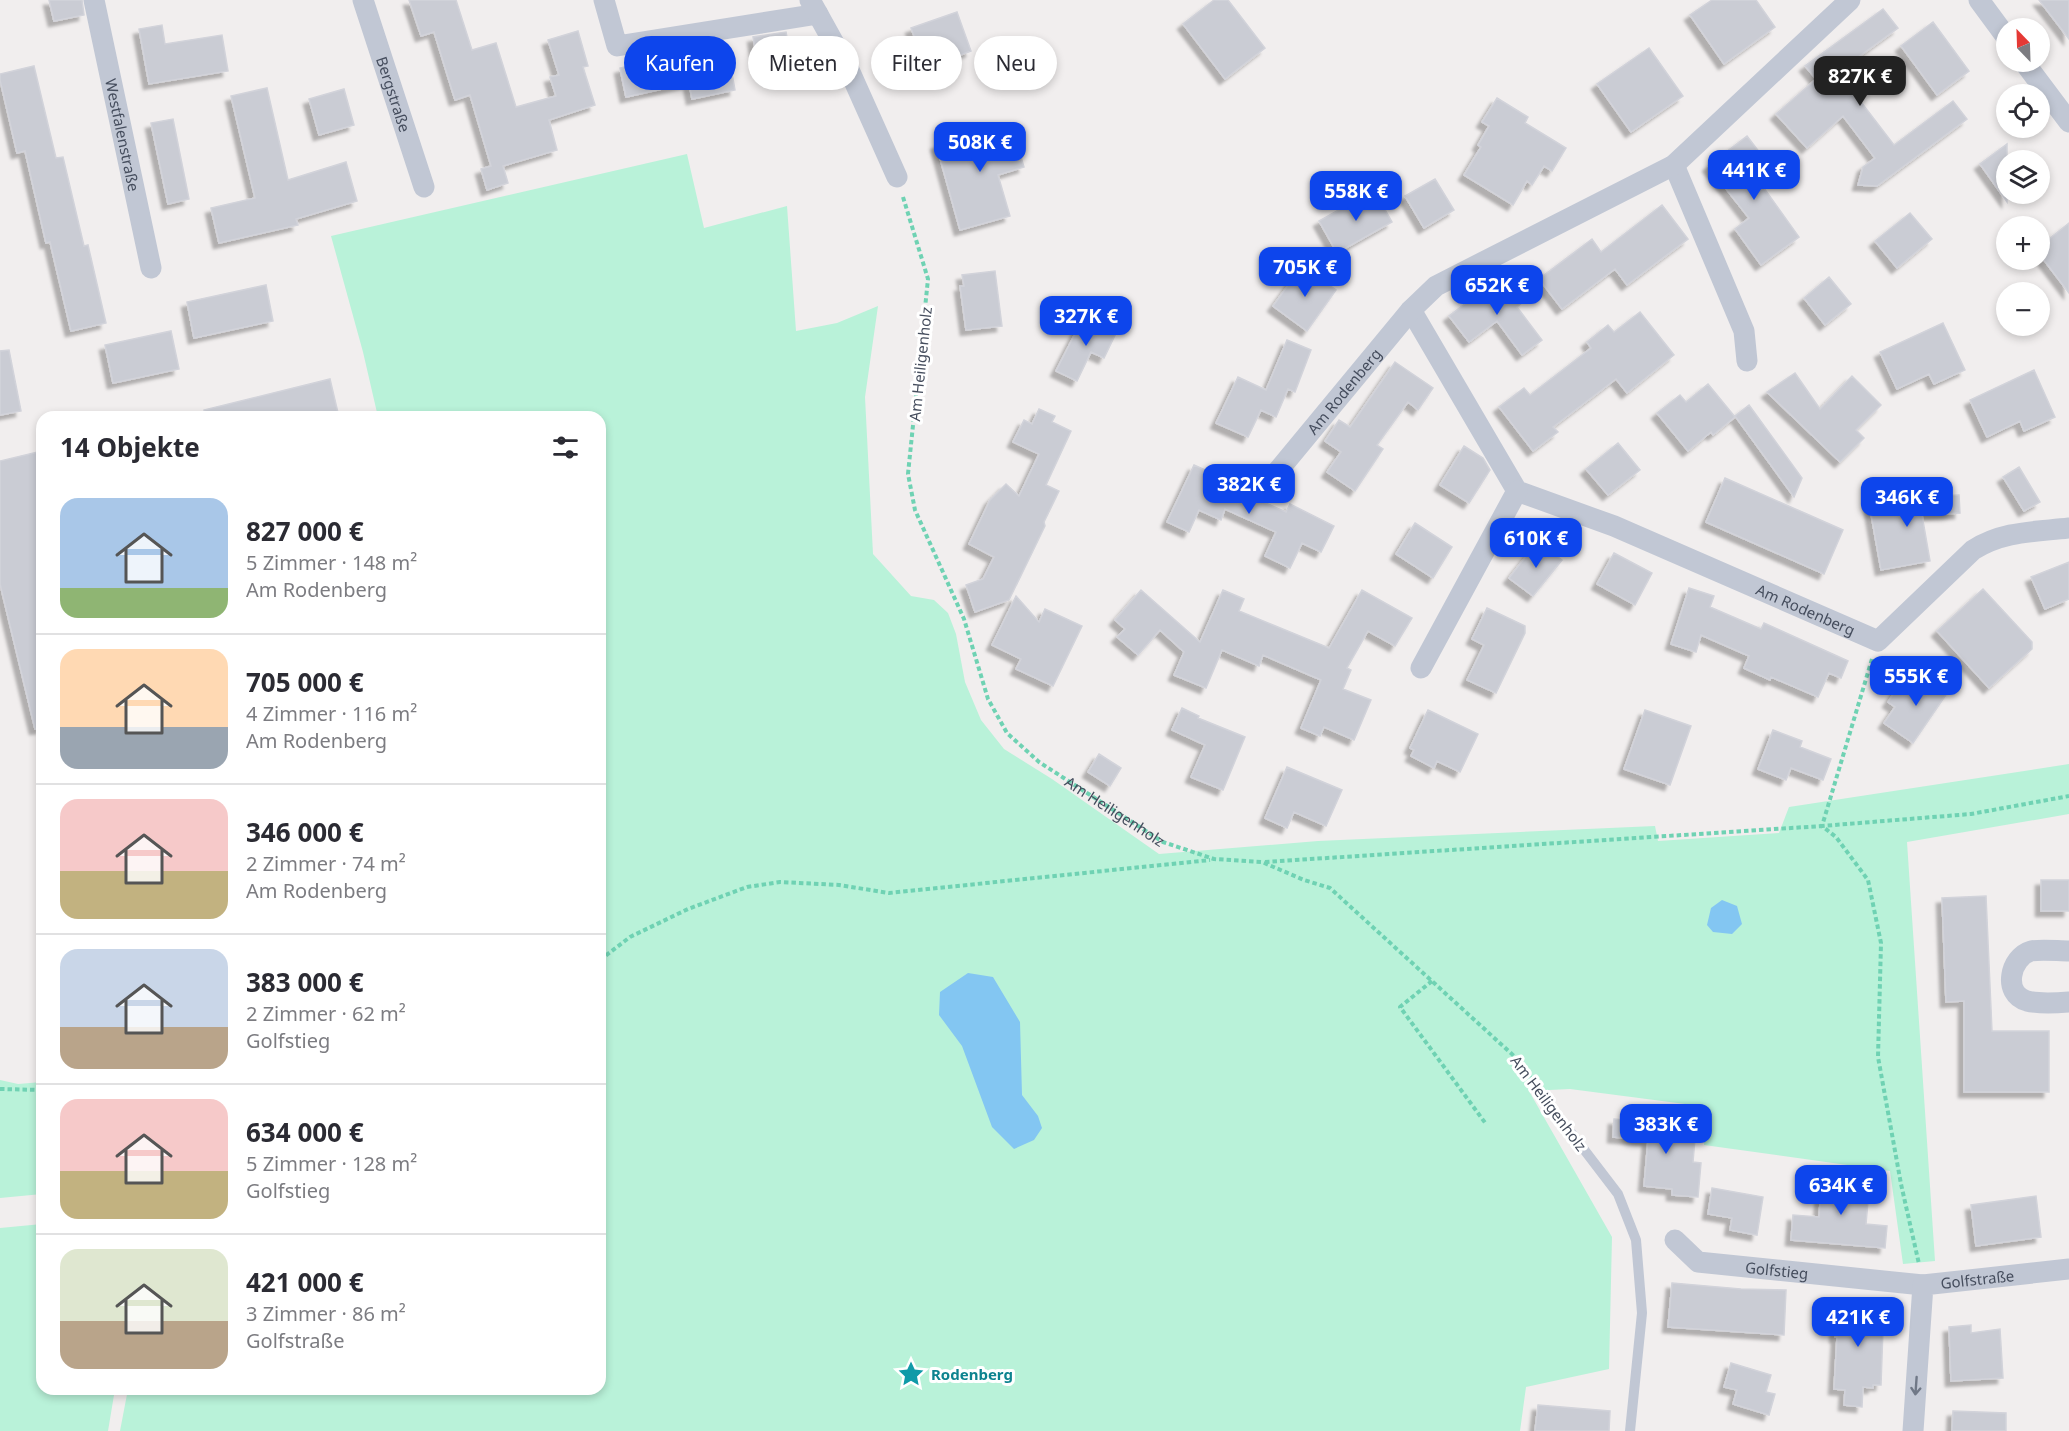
<!DOCTYPE html>
<html lang="de">
<meta charset="utf-8">
<style>
body{margin:0;font-family:"Noto Sans",sans-serif;background:#f7f7f7;color:#2b2b33;height:100vh;display:flex;flex-direction:column;font-size:22px;white-space:nowrap}
*{box-sizing:border-box;margin:0}
p{font-size:20px;color:#7c7c81}
.icon{flex:none;width:33px;height:33px;fill:none;stroke:currentColor;stroke-width:2;stroke-linecap:round;stroke-linejoin:round}
.map{position:relative;flex:1;overflow:hidden}
.sheet{position:absolute;left:36px;top:411px;width:570px;height:984px;display:flex;flex-direction:column;background:#fff;border-radius:18px;box-shadow:0 3px 9px #0003}
.sheet>*{flex:none}
.top-card{position:absolute;left:624px;top:36px;width:570px;height:54px;display:flex;gap:12px}
.needle{width:39px;rotate:337deg}
.controls{position:absolute;left:1996px;top:18px;display:grid;gap:12px}
.controls a{display:grid;place-items:center;width:54px;height:54px;border-radius:50%;background:#fff;box-shadow:0 3px 9px #0003;font-size:30px}
.price{position:absolute;translate:-50% -51px;padding:0 14px;border-radius:12px;background:#0d45ec;color:#fff;font-size:20px;line-height:39px;filter:drop-shadow(0 2px 3px #0008)}
.price::after{content:'';position:absolute;left:50%;top:36px;width:18px;height:14px;margin-left:-9px;background:inherit;clip-path:polygon(0 0,100% 0,50% 100%)}
.price.active{background:#222;color:#fff}
ul{padding:0;list-style:none}
li{display:flex;align-items:center;gap:18px;height:150px;padding:0 24px}
li+li{border-top:2px solid #e1e1e2}
li span{display:grid;place-items:center;flex:none;width:168px;height:120px;border-radius:18px;color:#555}
li>.icon{margin-inline-start:auto}
span .icon{width:72px;height:72px;fill:#fffc;stroke-width:1}
li b{font-size:26px}
h2{display:flex;justify-content:space-between;align-items:center;height:72px;padding:0 24px;font-size:26px}
.chip{padding:0 21px;border-radius:27px;background:#fff;box-shadow:0 3px 9px #0003;font-size:21px;line-height:54px}
.chip.active{background:#0d45ec;color:#fff}
.map>svg:first-child{display:block}
.green{fill:#b9f2d9}
.water{fill:#83c6f2}
.building{fill:#caccd4;stroke:#d2d3da;stroke-width:1.5;filter:url(#shadow)}
.lines{fill:none;stroke-linecap:round;stroke-linejoin:round}
.path{stroke:#6fd2b3;stroke-width:4;stroke-dasharray:4.5 3;stroke-linecap:butt}
.service{stroke:#c1c7d4;stroke-width:10}
.minor{stroke:#c1c7d4;stroke-width:21}
.oneway{stroke:#707887}
.labels{text-anchor:middle;dominant-baseline:central;stroke-width:6;stroke-linejoin:round;paint-order:stroke}
.street-label{font-size:15px;fill:#454d5d;stroke:#fff}
.culture-label{font-size:15px;font-weight:bold;fill:#0d838f;stroke:#fff;text-anchor:start}
</style>
<div class="map">
<svg width="2069" height="1431" viewBox="0 0 2069 1431">
<defs>
<filter id="shadow"><feDropShadow dx="-5.5" dy="5.5" stdDeviation="1.5" flood-color="#0004"/></filter>
</defs>
<rect width="100%" height="100%" fill="#f1eeee"/>
<!-- green -->
<path class="green" d="M 687,154 L 704,228 L 787,206 L 796,331 L 837,323 L 878,306 L 865,397 L 873,554 L 911,596 L 934,600 L 948,613 L 956,634 L 965,682 L 981,720 L 1004,749 L 1052,779 L 1159,854 L 1318,841 L 1655,826 L 1658,841 L 1779,833 L 1789,807 L 2069,764 L 2069,814 L 1907,842 L 1935,1261 L 1903,1264 L 1890,1171 L 1704,1145 L 1708,1107 L 1570,1089 L 1529,1091 L 1612,1237 L 1609,1369 L 1526,1387 L 1520,1431 L 120,1431 L 128,1389 L 600,1389 L 600,417 L 378,417 L 363,352 L 331,236 Z
M 0,1080 L 18,1084 L 42,1082 L 42,1194 L 0,1198 Z
M 42,1224 L 42,1389 L 115,1389 L 108,1431 L 0,1431 L 0,1228 Z"/>
<!-- water -->
<path class="water" d="M 1722,900 L 1737,906 L 1742,924 L 1732,934 L 1713,932 L 1707,925 L 1711,908 Z
M 968,973 L 993,977 L 1020,1022 L 1022,1095 L 1038,1116 L 1042,1128 L 1034,1140 L 1014,1149 L 992,1127 L 962,1046 L 939,1015 L 940,992 Z"/>
<!-- building -->
<path class="building" d="M 49,0 L 82,0 L 84,15 L 54,21 Z
M 409,0 L 456,0 L 472,50 L 496,43 L 516,107 L 556,96 L 550,77 L 559,75 L 548,40 L 578,31 L 588,66 L 583,67 L 595,105 L 549,120 L 557,150 L 503,166 L 508,183 L 487,190 L 481,169 L 491,166 L 470,95 L 455,100 L 434,32 L 421,36 Z
M 1214,0 L 1228,0 L 1265,48 L 1225,79 L 1183,24 Z
M 1712,0 L 1756,0 L 1775,27 L 1724,64 L 1690,15 Z
M 2039,0 L 2069,0 L 2069,39 Z
M 1883,9 L 1898,28 L 1838,72 L 1894,145 L 1953,101 L 1967,119 L 1877,186 L 1858,185 L 1863,167 L 1875,158 L 1843,116 L 1807,148 L 1776,114 L 1816,79 L 1805,66 Z
M 957,12 L 971,51 L 926,68 L 911,28 Z
M 1933,22 L 1969,71 L 1937,95 L 1901,46 Z
M 162,25 L 165,44 L 222,35 L 228,71 L 149,84 L 139,29 Z
M 786,32 L 790,54 L 757,60 L 753,37 Z
M 815,39 L 827,60 L 802,73 L 791,53 Z
M 1649,48 L 1683,96 L 1631,132 L 1597,84 Z
M 728,52 L 735,90 L 692,99 L 689,83 L 626,97 L 620,68 L 658,60 L 659,66 Z
M 34,66 L 56,158 L 63,157 L 84,246 L 88,245 L 106,323 L 71,331 L 50,242 L 46,243 L 25,151 L 17,153 L 0,80 L 0,74 Z
M 267,88 L 288,180 L 346,162 L 357,201 L 296,219 L 298,225 L 219,243 L 211,208 L 255,198 L 231,96 Z
M 344,89 L 354,125 L 319,135 L 309,99 Z
M 1497,98 L 1528,117 L 1525,123 L 1566,148 L 1552,171 L 1544,166 L 1532,185 L 1527,181 L 1513,205 L 1464,175 L 1481,147 L 1478,145 L 1489,126 L 1482,122 Z
M 173,119 L 189,199 L 168,204 L 151,123 Z
M 1011,123 L 1024,167 L 998,175 L 1010,216 L 960,230 L 936,144 Z
M 1747,136 L 1770,166 L 1756,177 L 1799,237 L 1761,265 L 1735,229 L 1749,218 L 1708,166 Z
M 2007,144 L 2007,202 L 1980,164 Z
M 1435,179 L 1454,210 L 1424,228 L 1405,196 Z
M 1374,190 L 1392,222 L 1337,253 L 1319,221 Z
M 1662,205 L 1688,239 L 1627,285 L 1615,269 L 1562,309 L 1539,279 L 1592,239 L 1601,252 Z
M 1910,213 L 1932,239 L 1897,268 L 1875,241 Z
M 2069,223 L 2069,293 L 2040,255 L 2040,246 Z
M 1302,266 L 1336,290 L 1307,331 L 1273,306 Z
M 995,271 L 1002,326 L 966,330 L 960,286 L 964,286 L 962,275 Z
M 1503,275 L 1523,302 L 1517,307 L 1542,340 L 1522,355 L 1497,321 L 1469,342 L 1449,316 Z
M 1829,277 L 1851,304 L 1825,325 L 1804,298 Z
M 266,285 L 273,321 L 194,338 L 187,302 Z
M 1640,312 L 1674,355 L 1627,393 L 1616,379 L 1553,427 L 1558,432 L 1533,451 L 1499,407 L 1524,388 L 1530,395 L 1591,348 L 1587,342 L 1608,325 L 1614,332 Z
M 1084,316 L 1117,331 L 1104,358 L 1091,352 L 1077,381 L 1056,371 Z
M 1943,323 L 1965,370 L 1934,384 L 1929,374 L 1897,389 L 1880,352 Z
M 171,331 L 179,369 L 113,383 L 105,345 Z
M 1287,340 L 1311,350 L 1295,392 L 1288,389 L 1276,417 L 1261,410 L 1248,437 L 1216,423 L 1238,377 L 1266,390 Z
M 9,350 L 21,411 L 0,415 L 0,351 Z
M 1395,362 L 1433,388 L 1418,410 L 1408,402 L 1377,445 L 1383,449 L 1355,491 L 1327,472 L 1341,452 L 1325,441 L 1339,420 L 1350,427 Z
M 2034,370 L 2055,417 L 2024,431 L 2020,421 L 1987,437 L 1970,400 Z
M 1795,373 L 1820,409 L 1852,376 L 1881,405 L 1856,430 L 1864,438 L 1840,462 L 1767,392 Z
M 330,379 L 339,417 L 205,417 L 204,410 Z
M 1708,384 L 1735,417 L 1713,435 L 1711,432 L 1688,451 L 1657,413 L 1680,395 L 1686,402 Z
M 1749,405 L 1802,478 L 1794,497 L 1735,416 Z
M 1039,409 L 1055,416 L 1052,422 L 1071,431 L 1046,485 L 1059,491 L 1044,522 L 1045,526 L 1009,600 L 975,612 L 966,585 L 983,579 L 994,557 L 969,544 L 990,500 L 1006,484 L 1019,496 L 1039,454 L 1013,442 L 1024,420 L 1032,424 Z
M 1618,443 L 1640,470 L 1608,495 L 1586,469 Z
M 1464,446 L 1483,458 L 1490,470 L 1469,503 L 1440,485 Z
M 42,451 L 42,728 L 35,729 L 0,584 L 0,461 Z
M 1194,465 L 1237,484 L 1234,489 L 1286,512 L 1290,504 L 1334,526 L 1321,552 L 1302,543 L 1290,568 L 1265,556 L 1276,532 L 1225,509 L 1221,520 L 1199,510 L 1189,532 L 1167,522 Z
M 2019,467 L 2040,502 L 2024,511 L 2003,477 Z
M 1725,478 L 1843,530 L 1824,574 L 1706,522 Z
M 1959,495 L 1960,513 L 1922,515 L 1930,561 L 1881,570 L 1869,503 L 1892,513 L 1878,499 Z
M 1415,523 L 1452,547 L 1433,578 L 1396,554 Z
M 1538,541 L 1562,560 L 1533,596 L 1509,578 Z
M 1614,553 L 1652,573 L 1635,605 L 1597,584 Z
M 2069,562 L 2069,599 L 2045,609 L 2031,577 Z
M 1689,588 L 1714,596 L 1710,607 L 1761,629 L 1764,623 L 1848,661 L 1841,678 L 1829,673 L 1818,697 L 1771,677 L 1770,680 L 1744,668 L 1749,656 L 1701,635 L 1696,652 L 1671,644 Z
M 1983,589 L 2032,642 L 2032,649 L 1989,688 L 1937,631 Z
M 1141,590 L 1200,642 L 1223,590 L 1244,599 L 1239,611 L 1329,648 L 1362,590 L 1412,618 L 1395,646 L 1368,631 L 1347,668 L 1351,670 L 1343,689 L 1371,700 L 1354,740 L 1324,727 L 1320,736 L 1301,728 L 1321,680 L 1263,655 L 1259,666 L 1222,650 L 1206,688 L 1174,675 L 1184,652 L 1160,630 L 1138,655 L 1117,637 L 1125,629 L 1115,620 Z
M 1016,596 L 1039,622 L 1045,609 L 1082,626 L 1053,686 L 1016,669 L 1021,659 L 992,645 Z
M 1487,608 L 1525,626 L 1525,633 L 1496,693 L 1467,680 L 1484,645 L 1472,639 Z
M 1933,673 L 1952,686 L 1913,743 L 1884,723 L 1895,707 L 1888,702 L 1902,681 L 1920,693 Z
M 1182,708 L 1199,716 L 1198,718 L 1245,737 L 1223,790 L 1191,777 L 1205,745 L 1172,730 Z
M 1428,710 L 1478,734 L 1460,772 L 1437,761 L 1434,768 L 1411,756 L 1414,750 L 1410,748 Z
M 1645,710 L 1691,726 L 1670,785 L 1624,769 Z
M 1773,730 L 1802,741 L 1800,747 L 1831,759 L 1823,780 L 1791,768 L 1786,780 L 1758,769 Z
M 1099,754 L 1121,768 L 1110,786 L 1088,772 Z
M 1287,767 L 1342,790 L 1326,826 L 1294,812 L 1287,828 L 1265,818 Z
M 2041,880 L 2069,880 L 2069,911 L 2041,911 Z
M 1986,896 L 1992,1031 L 2049,1031 L 2049,1092 L 1964,1092 L 1964,1001 L 1946,1002 L 1942,898 Z
M 1614,1119 L 1696,1127 L 1693,1162 L 1701,1163 L 1698,1197 L 1672,1195 L 1672,1189 L 1644,1186 L 1648,1140 L 1613,1137 Z
M 1822,1175 L 1870,1179 L 1866,1224 L 1887,1226 L 1885,1248 L 1791,1240 L 1793,1215 L 1819,1217 Z
M 1712,1188 L 1763,1197 L 1757,1235 L 1730,1230 L 1732,1218 L 1708,1214 Z
M 2036,1196 L 2041,1237 L 1976,1246 L 1971,1205 Z
M 1672,1283 L 1741,1289 L 1786,1290 L 1784,1335 L 1668,1327 Z
M 1837,1300 L 1884,1301 L 1881,1385 L 1873,1385 L 1873,1388 L 1863,1387 L 1862,1407 L 1844,1405 L 1845,1390 L 1834,1389 L 1837,1337 L 1835,1337 Z
M 1971,1325 L 1971,1333 L 2000,1329 L 2003,1378 L 1951,1381 L 1949,1327 Z
M 1731,1363 L 1771,1375 L 1766,1392 L 1775,1394 L 1769,1415 L 1733,1404 L 1737,1390 L 1724,1387 Z
M 1538,1405 L 1610,1411 L 1609,1431 L 1535,1431 Z
M 1953,1411 L 2006,1413 L 2006,1431 L 1952,1431 Z"/>
<g class="lines">
<!-- path -->
<g class="path">
<path id="s1" d="M 903,197 L 928,279 L 908,474 L 915,510 L 964,619 L 988,699 L 1007,733 L 1039,762 L 1163,842 L 1214,859 L 1262,862 L 1304,880 L 1330,888 L 1514,1056 L 1557,1113"/>
<path d="M 1872,659 L 1822,826 L 1971,814 L 2069,796"/>
<path d="M 1265,862 L 1822,826 L 1836,837 L 1868,880 L 1881,943 L 1878,1057 L 1901,1184 L 1919,1264"/>
<path d="M 600,960 L 630,937 L 688,909 L 747,887 L 780,882 L 839,885 L 889,893 L 1210,860"/>
<path d="M 1432,981 L 1400,1007 L 1486,1124"/>
<path d="M 0,1089 L 42,1090"/>
</g>
<!-- service -->
<path class="service" d="M 1566,1126 L 1618,1194 L 1636,1240 L 1642,1313 L 1630,1431"/>
<!-- minor -->
<g class="minor">
<path id="s2" d="M 94,0 L 151,268"/>
<path id="s3" d="M 363,0 L 424,187"/>
<path d="M 604,0 L 617,46 L 818,14"/>
<path d="M 810,0 L 850,72 L 897,177"/>
<path d="M 1979,0 L 2007,38"/>
<path d="M 2024,62 L 2069,122"/>
<path d="M 1674,165 L 1744,331 L 1747,361"/>
<path id="s4" d="M 1411,310 L 1517,491 L 1614,526 L 1878,641 L 1973,550 C 2003,531 2034,532 2069,528"/>
<path id="s5" d="M 1277,472 L 1411,310 L 1436,286 L 1674,165 L 1850,0"/>
<path d="M 1421,668 L 1517,491"/>
<path d="M 2069,951 C 2058,951 2042,949 2031,951 C 2010,957 2002,994 2027,1001 C 2039,1004 2057,1003 2069,1002"/>
<path id="s6" d="M 1675,1240 L 1698,1262 L 1923,1285"/>
<path id="s7" d="M 1913,1431 L 1923,1285 L 2069,1269"/>
</g>
</g>
<!-- one-way arrows -->
<defs><path id="oneway-shaft" d="M-6 0H5M1.5-3L5.5 0L1.5 3" fill="none" stroke-width="1.6" stroke-linecap="round" stroke-linejoin="round" transform="scale(1.5)"/></defs>
<use class="oneway" href="#oneway-shaft" transform="translate(1916 1386) rotate(94)"/>
<!-- icons -->
<defs>
<g id="sight-bare" transform="scale(2.07)"><path d="M0-6L1.8-2.2L6-1.7L2.9 1.2L3.7 5.4L0 3.3L-3.7 5.4L-2.9 1.2L-6-1.7L-1.8-2.2Z" fill="#0f9aa8" stroke="#fff" stroke-width="2.5" paint-order="stroke"/></g>
</defs>
<g fill-rule="evenodd">
<use href="#sight-bare" x="911" y="1374"/>
</g>
<g class="labels">
<!-- street labels -->
<g class="street-label">
<text stroke="none"><textPath href="#s3" startOffset="99">Bergstraße</textPath></text>
<text stroke="none"><textPath href="#s2" startOffset="138">Westfalenstraße</textPath></text>
<text transform="translate(920 364) rotate(-84)">Am Heiligenholz</text>
<text stroke="none"><textPath href="#s5" startOffset="105">Am Rodenberg</textPath></text>
<text stroke="none"><textPath href="#s4" startOffset="522">Am Rodenberg</textPath></text>
<text stroke="none"><textPath href="#s1" startOffset="694">Am Heiligenholz</textPath></text>
<text transform="translate(1549 1103) rotate(53)">Am Heiligenholz</text>
<text stroke="none"><textPath href="#s6" startOffset="111">Golfstieg</textPath></text>
<text stroke="none"><textPath href="#s7" startOffset="201">Golfstraße</textPath></text>
</g>
<!-- culture labels -->
<g class="culture-label">
<text x="931" y="1374">Rodenberg</text>
</g>
</g>
</svg>
<div class="controls">
<a><svg class="needle" viewBox="-14 -14 28 28"><path d="M0-13l5 13h-10z" fill="#e53935"/><path d="M0 13l5-13h-10z" fill="#7c7c81"/></svg></a>
<a><svg class="icon" aria-label="locate" viewBox="0 0 24 24"><circle cx="12" cy="12" r="6"/><path d="M12 2v4M12 18v4M2 12h4M18 12h4"/></svg></a>
<a><svg class="icon" aria-label="layers" viewBox="0 0 24 24"><path d="M12 4l9 5-9 5-9-5zM3 14l9 5 9-5"/></svg></a>
<a>+</a>
<a>−</a>
</div>
<b class="price active" style="left:1860px;top:107px">827K €</b>
<b class="price" style="left:980px;top:173px">508K €</b>
<b class="price" style="left:1754px;top:201px">441K €</b>
<b class="price" style="left:1356px;top:222px">558K €</b>
<b class="price" style="left:1305px;top:298px">705K €</b>
<b class="price" style="left:1497px;top:316px">652K €</b>
<b class="price" style="left:1086px;top:347px">327K €</b>
<b class="price" style="left:1249px;top:515px">382K €</b>
<b class="price" style="left:1907px;top:528px">346K €</b>
<b class="price" style="left:1536px;top:569px">610K €</b>
<b class="price" style="left:1916px;top:707px">555K €</b>
<b class="price" style="left:1666px;top:1155px">383K €</b>
<b class="price" style="left:1841px;top:1216px">634K €</b>
<b class="price" style="left:1858px;top:1348px">421K €</b>
<div class="top-card">
<a class="chip active">Kaufen</a>
<a class="chip">Mieten</a>
<a class="chip">Filter</a>
<a class="chip">Neu</a>
</div>
<section class="sheet">
<h2>14 Objekte<svg class="icon" aria-label="filters" viewBox="0 0 24 24"><path d="M4 7h16M4 17h16"/><circle cx="9" cy="7" r="2"/><circle cx="15" cy="17" r="2"/></svg></h2>
<ul>
<li><span style="background:linear-gradient(#a9c7e8 75%,#8fb573 0)"><svg class="icon" aria-label="home" viewBox="0 0 24 24"><path d="M3 11l9-7 9 7M6 9v11h12V9"/></svg></span><div><b>827 000 €</b><p>5 Zimmer · 148 m²</p><p>Am Rodenberg</p></div></li>
<li><span style="background:linear-gradient(#ffd9b3 65%,#9aa5b1 0)"><svg class="icon" aria-label="home" viewBox="0 0 24 24"><path d="M3 11l9-7 9 7M6 9v11h12V9"/></svg></span><div><b>705 000 €</b><p>4 Zimmer · 116 m²</p><p>Am Rodenberg</p></div></li>
<li><span style="background:linear-gradient(#f6c9c9 60%,#c2b280 0)"><svg class="icon" aria-label="home" viewBox="0 0 24 24"><path d="M3 11l9-7 9 7M6 9v11h12V9"/></svg></span><div><b>346 000 €</b><p>2 Zimmer · 74 m²</p><p>Am Rodenberg</p></div></li>
<li><span style="background:linear-gradient(#c9d6e8 65%,#b9a48a 0)"><svg class="icon" aria-label="home" viewBox="0 0 24 24"><path d="M3 11l9-7 9 7M6 9v11h12V9"/></svg></span><div><b>383 000 €</b><p>2 Zimmer · 62 m²</p><p>Golfstieg</p></div></li>
<li><span style="background:linear-gradient(#f6c9c9 60%,#c2b280 0)"><svg class="icon" aria-label="home" viewBox="0 0 24 24"><path d="M3 11l9-7 9 7M6 9v11h12V9"/></svg></span><div><b>634 000 €</b><p>5 Zimmer · 128 m²</p><p>Golfstieg</p></div></li>
<li><span style="background:linear-gradient(#dfe7d0 60%,#b9a48a 0)"><svg class="icon" aria-label="home" viewBox="0 0 24 24"><path d="M3 11l9-7 9 7M6 9v11h12V9"/></svg></span><div><b>421 000 €</b><p>3 Zimmer · 86 m²</p><p>Golfstraße</p></div></li>
</ul>
</section>
</div>
